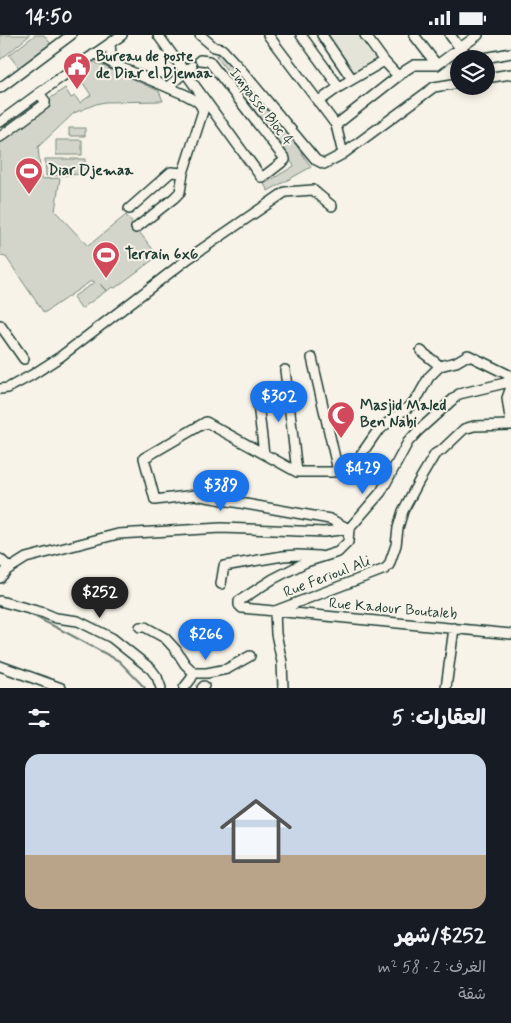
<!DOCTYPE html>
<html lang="ar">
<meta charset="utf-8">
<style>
body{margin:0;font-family:Mynerve,"Playpen Sans Arabic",sans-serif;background:#242831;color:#f1f3f6;direction:rtl;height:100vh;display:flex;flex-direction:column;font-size:19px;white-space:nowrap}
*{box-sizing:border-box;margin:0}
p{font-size:16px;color:#9ea1a6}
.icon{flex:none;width:28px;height:28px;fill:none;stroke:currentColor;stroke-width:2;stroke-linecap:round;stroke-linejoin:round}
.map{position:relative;height:653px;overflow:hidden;direction:ltr}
.side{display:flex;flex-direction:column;background:#171b24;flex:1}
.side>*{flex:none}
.buttons{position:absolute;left:450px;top:15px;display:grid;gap:10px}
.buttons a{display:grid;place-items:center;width:45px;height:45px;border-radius:50%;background:#171b24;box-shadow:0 2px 8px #0003;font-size:25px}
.price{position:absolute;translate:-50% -42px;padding:0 11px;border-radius:18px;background:#1a73e8;color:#fff;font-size:16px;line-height:32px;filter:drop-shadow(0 1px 2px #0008)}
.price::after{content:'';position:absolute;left:50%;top:30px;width:15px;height:11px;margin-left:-8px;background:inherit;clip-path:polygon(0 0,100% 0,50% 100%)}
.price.on{background:#222;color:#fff}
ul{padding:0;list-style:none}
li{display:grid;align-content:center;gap:10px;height:265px;padding:0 25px}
li span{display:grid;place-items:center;height:155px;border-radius:15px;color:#555}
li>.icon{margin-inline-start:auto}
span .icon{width:90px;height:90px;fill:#fffc;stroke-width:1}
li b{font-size:21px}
h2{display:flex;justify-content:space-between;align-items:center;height:60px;padding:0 25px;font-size:21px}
.status{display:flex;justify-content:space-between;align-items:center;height:35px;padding:0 25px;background:#171b24;direction:ltr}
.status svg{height:14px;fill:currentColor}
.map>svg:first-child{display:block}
.built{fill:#e5e4d9}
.green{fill:#d3d5ca;stroke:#79897f}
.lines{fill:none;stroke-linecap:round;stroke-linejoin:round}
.stream{stroke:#6f8077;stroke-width:2}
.minor-casing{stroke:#1f3d34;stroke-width:12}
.minor{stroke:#f7f3e8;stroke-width:9}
.labels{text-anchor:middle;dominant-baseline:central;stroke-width:4;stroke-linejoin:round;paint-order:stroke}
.poi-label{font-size:15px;font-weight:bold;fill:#1f3d34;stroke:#f7f3e8;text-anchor:start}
.street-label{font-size:15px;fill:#1f3d34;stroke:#f7f3e8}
</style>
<div class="status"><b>14:50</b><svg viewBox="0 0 49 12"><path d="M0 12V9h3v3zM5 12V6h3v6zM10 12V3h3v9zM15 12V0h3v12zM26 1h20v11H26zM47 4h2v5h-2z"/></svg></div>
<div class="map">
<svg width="511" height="653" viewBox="0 0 511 653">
<rect width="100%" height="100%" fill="#f7f3e8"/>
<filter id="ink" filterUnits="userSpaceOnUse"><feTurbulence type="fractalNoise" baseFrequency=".02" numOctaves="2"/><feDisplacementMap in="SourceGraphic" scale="10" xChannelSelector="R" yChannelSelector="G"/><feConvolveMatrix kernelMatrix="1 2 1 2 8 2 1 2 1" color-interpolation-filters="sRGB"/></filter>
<g filter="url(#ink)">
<!-- built -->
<path class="built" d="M 329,0 L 358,0 L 375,25 L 355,38 Z"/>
<!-- green -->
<path class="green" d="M 0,0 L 30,0 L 0,25 Z
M 35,0 L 44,0 L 51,9 L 20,34 L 9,20 Z
M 222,18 L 287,96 L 311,132 L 268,156 L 264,149 L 294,131 L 281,109 L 238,55 L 240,52 L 216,21 Z
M 92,26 L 159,56 L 163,66 L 105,67 L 96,69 L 74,78 L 38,112 L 41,144 L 60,143 L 55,176 L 88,211 L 126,180 L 158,221 L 115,253 L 112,252 L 107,256 L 100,249 L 106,256 L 81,274 L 73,262 L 95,247 L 91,246 L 44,278 L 6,222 L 0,221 L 0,107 L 6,104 L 46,70 L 45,67 L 65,53 L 71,63 L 75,61 L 80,68 L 91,60 L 83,48 L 77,52 L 70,41 Z
M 69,93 L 85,93 L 85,101 L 69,101 Z
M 56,105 L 82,105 L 82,120 L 56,120 Z
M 45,124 L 85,124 L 85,139 L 46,141 Z"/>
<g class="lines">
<!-- stream -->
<path class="stream" d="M 26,577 L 69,599 L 119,626 L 145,653"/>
<!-- minor casing -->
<g class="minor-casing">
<path id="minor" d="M 158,0 L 261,142 L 263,142 L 285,125 L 285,124 L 209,26 L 200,25
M 200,0 L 214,12 L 222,14 L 244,38 L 316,125 L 324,129 L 343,119 L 434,52 L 459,48
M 268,0 L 336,90
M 301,0 L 339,52 L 318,67
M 322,0 L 352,44
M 365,0 L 384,26
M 414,0 L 437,30
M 450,0 L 460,13
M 110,8 L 111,19 L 115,30
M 457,15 L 479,24
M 95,18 L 115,30 L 186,60 C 195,65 200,66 203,76 L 183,138 L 180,157 L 174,163 L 136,193
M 479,24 L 511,18
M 486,43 L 511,39
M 339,52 L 384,26 L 398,41
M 0,53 L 71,0
M 169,53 L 170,50 L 192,31
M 0,87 L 60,43 L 122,0
M 0,102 L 45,69 L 45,66 L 39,58
M 343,119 L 336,90 L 406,35 L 414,30 L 437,30 L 478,0
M 129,174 L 171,137 L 183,138
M 0,290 L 24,324
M 421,316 L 440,331
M 312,323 L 338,436
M 285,335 L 297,437
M 511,344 L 505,348 L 459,359 L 418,396 L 408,407 L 381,457 L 349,494 L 348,507 L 338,517 L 306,527 L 273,544 L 239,566 L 239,570 L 242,573 L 511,599
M 511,352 L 507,363 L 511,390
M 0,354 L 8,353 L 32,340 L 60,322 L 189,223 L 285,157 L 313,155 L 332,171
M 257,361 L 264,419
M 349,494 L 330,484 L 195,460 L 155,465 L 144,423 L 206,387 L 297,437 L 332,437 L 338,436 L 354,427 L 358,424 L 376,398 L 391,385 L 410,371 L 419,360 L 429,342 L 440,331 L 456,327 L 468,320 L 511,341
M 0,524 L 10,533
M 0,543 L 7,535 L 26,523 L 118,499 L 221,493 L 324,497 L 348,494
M 221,549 L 224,531 L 283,521 L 298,520 L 319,521
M 0,566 L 44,578 L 56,583 L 78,586 L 112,603 L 151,634 L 157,642 L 161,653
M 140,592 L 145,592 L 165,603 L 176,615 L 185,629 L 194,638
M 0,631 L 61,653
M 184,653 L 191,644 L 194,638 L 207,638 L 227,634 L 250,621
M 202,653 L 204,651
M 283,653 L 282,627 L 276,599 L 275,576 L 385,534 L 389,530 L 396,510 L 398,493 L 403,476 L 419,446 L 435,419 L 442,415 L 464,394 L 474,391 L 511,390
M 446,653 L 454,593"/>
</g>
<!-- minor -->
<use href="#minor" class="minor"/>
</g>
</g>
<!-- icons -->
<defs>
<g id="civic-pin" transform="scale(1.4375)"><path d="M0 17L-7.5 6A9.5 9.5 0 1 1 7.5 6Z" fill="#d1495b" stroke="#f7f3e8"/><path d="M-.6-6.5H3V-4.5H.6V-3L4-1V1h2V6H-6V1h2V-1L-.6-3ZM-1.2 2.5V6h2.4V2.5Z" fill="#fff"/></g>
<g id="stadium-pin" transform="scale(1.4375)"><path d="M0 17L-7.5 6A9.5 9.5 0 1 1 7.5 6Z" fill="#d1495b" stroke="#f7f3e8"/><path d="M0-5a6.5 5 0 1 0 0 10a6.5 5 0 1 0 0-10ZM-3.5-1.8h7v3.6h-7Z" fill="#fff"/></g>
<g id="mosque-pin" transform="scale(1.4375)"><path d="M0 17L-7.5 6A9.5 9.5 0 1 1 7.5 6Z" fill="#d1495b" stroke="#f7f3e8"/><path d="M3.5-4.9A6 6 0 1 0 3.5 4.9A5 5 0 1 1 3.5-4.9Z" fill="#fff"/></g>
</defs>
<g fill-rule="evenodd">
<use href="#civic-pin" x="77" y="31"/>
<use href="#stadium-pin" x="29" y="136"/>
<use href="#stadium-pin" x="106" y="220"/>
<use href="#mosque-pin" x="341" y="380"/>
</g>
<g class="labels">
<!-- poi labels -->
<g class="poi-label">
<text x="96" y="22">Bureau de poste<tspan x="96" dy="17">de Diar el Djemaa</tspan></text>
<text x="48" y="136">Diar Djemaa</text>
<text x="125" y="220">Terrain 6x6</text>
<text x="360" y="371">Masjid Maled<tspan x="360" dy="17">Ben Nabi</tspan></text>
</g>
<!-- street labels -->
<g class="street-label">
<text transform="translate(261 72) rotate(52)">Impasse Bloc 4</text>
<text transform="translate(327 542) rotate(-21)">Rue Ferioul Ali</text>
<text transform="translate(393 574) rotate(5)">Rue Kadour Boutaleb</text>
</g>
</g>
</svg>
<div class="buttons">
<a><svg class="icon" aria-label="layers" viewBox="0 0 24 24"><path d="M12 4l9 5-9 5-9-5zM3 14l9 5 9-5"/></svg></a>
</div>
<b class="price" style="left:279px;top:388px">$302</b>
<b class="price" style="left:363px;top:460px">$429</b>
<b class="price" style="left:221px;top:477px">$389</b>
<b class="price on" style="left:100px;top:584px">$252</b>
<b class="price" style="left:206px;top:626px">$266</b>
</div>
<section class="side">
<h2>العقارات: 5<svg class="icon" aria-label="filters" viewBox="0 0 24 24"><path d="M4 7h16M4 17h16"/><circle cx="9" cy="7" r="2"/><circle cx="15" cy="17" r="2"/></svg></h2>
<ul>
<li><span style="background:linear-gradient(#c9d6e8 65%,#b9a48a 0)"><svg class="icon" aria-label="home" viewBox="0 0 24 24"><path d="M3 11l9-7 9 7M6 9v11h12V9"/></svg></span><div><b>$252/شهر</b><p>الغرف: 2 · 58 m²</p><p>شقة</p></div></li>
</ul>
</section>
